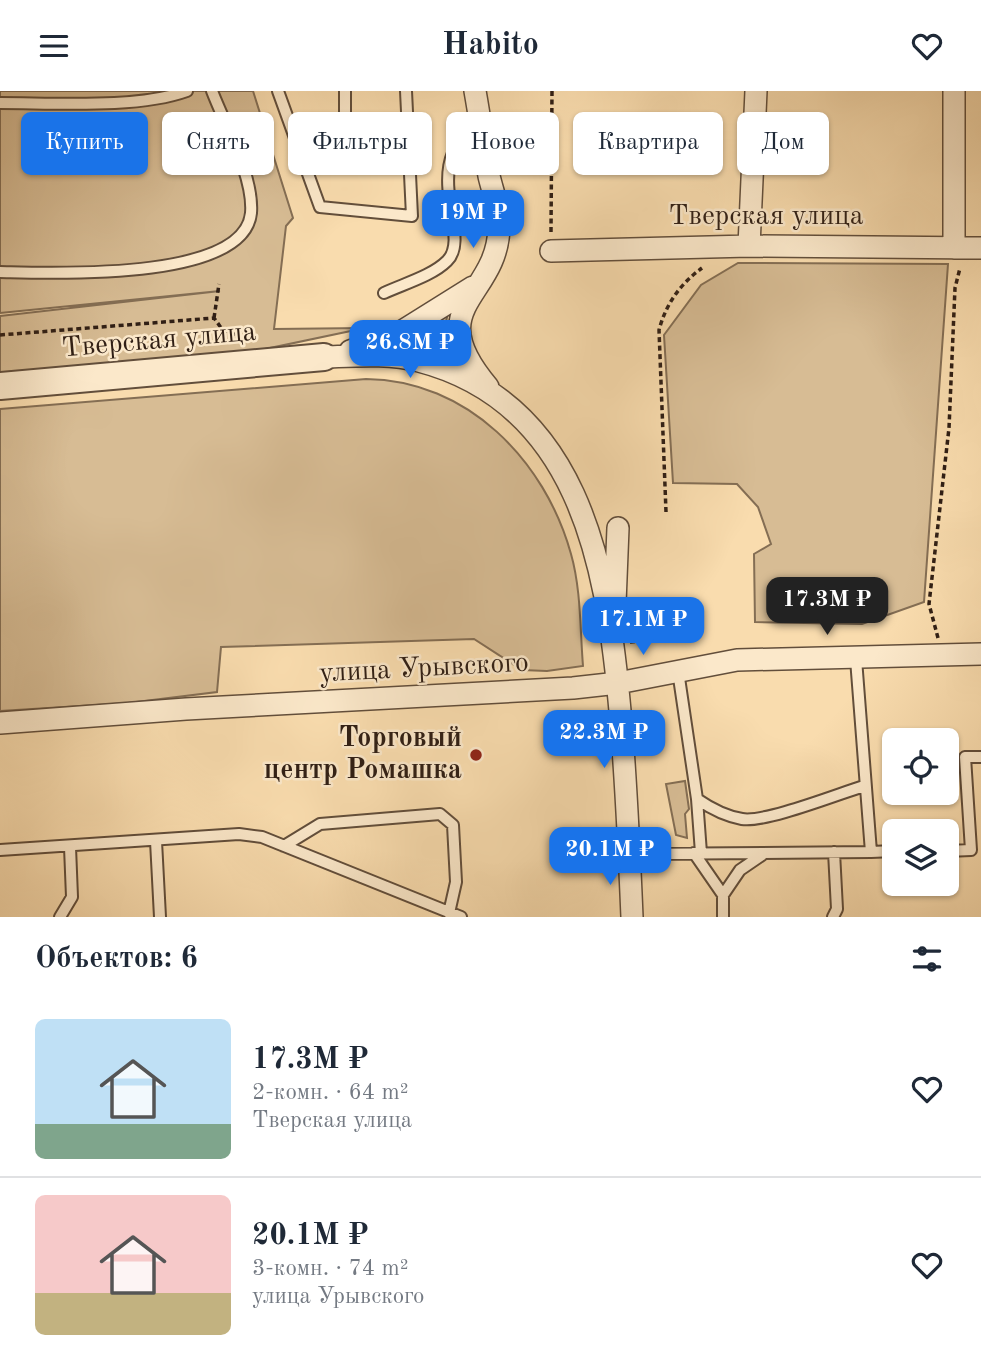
<!DOCTYPE html>
<html lang="ru">
<meta charset="utf-8">
<style>
body{margin:0;font-family:"Old Standard TT",serif;background:#f2f2f3;color:#1f2937;height:100vh;display:flex;flex-direction:column;font-size:26px;white-space:nowrap}
*{box-sizing:border-box;margin:0}
p{font-size:23px;color:#747a83}
.icon{flex:none;width:38px;height:38px;fill:none;stroke:currentColor;stroke-width:2;stroke-linecap:round;stroke-linejoin:round}
.map{position:relative;height:826px;overflow:hidden}
.details{display:flex;flex-direction:column;background:#fff;flex:1}
.details>*{flex:none}
.hud{position:absolute;left:21px;top:21px;width:940px;height:63px;display:flex;gap:14px}
.fabs{position:absolute;left:882px;top:637px;display:grid;gap:14px}
.fabs a{display:grid;place-items:center;width:77px;height:77px;border-radius:10px;background:#fff;box-shadow:0 2px 5px #0004;font-size:35px}
.price{position:absolute;translate:-50% -60px;padding:0 16px;border-radius:14px;background:#1a73e8;color:#fff;font-size:23px;line-height:46px;filter:drop-shadow(0 2px 4px #0008)}
.price::after{content:'';position:absolute;left:50%;top:42px;width:21px;height:16px;margin-left:-10px;background:inherit;clip-path:polygon(0 0,100% 0,50% 100%)}
.price.on{background:#222;color:#fff}
ul{padding:0;list-style:none}
li{display:flex;align-items:center;gap:21px;height:175px;padding:0 35px}
li+li{border-top:2px solid #e0e1e3}
li span{display:grid;place-items:center;flex:none;width:196px;height:140px;border-radius:10px;color:#555}
li>.icon{margin-inline-start:auto}
span .icon{width:84px;height:84px;fill:#fffc;stroke-width:1}
li b{font-size:30px}
h2{display:flex;justify-content:space-between;align-items:center;height:84px;padding:0 35px;font-size:30px}
.chip{padding:0 24px;border-radius:10px;background:#fff;box-shadow:0 2px 5px #0004;font-size:24px;line-height:63px}
.chip.on{background:#1a73e8;color:#fff}
header{display:flex;justify-content:space-between;align-items:center;height:91px;padding:0 35px;background:#fff;font-size:32px;font-weight:700}
.map>svg:first-child{display:block}
.green{fill:#d7bc94;stroke:#846e54;stroke-width:2}
.lines{fill:none;stroke-linecap:round;stroke-linejoin:round}
.service-casing{stroke:#624e3b;stroke-width:14}
.minor-casing{stroke:#624e3b;stroke-width:24}
.tertiary-casing{stroke:#624e3b;stroke-width:30}
.path{stroke:#301f15;stroke-width:3.5;stroke-dasharray:5 3.5;stroke-linecap:butt}
.service{stroke:#fbe8ca;stroke-width:10}
.minor{stroke:#fbe8ca;stroke-width:21}
.tertiary{stroke:#fbe8ca;stroke-width:26}
.poi-dot{fill:#8f2418;stroke:#fbe8ca;stroke-width:2.5}
.labels{text-anchor:middle;dominant-baseline:central;stroke-width:5;stroke-linejoin:round;paint-order:stroke}
.street-label{font-size:28px;fill:#301f15;stroke:#fbe8ca}
.poi-label{font-size:28px;font-weight:bold;fill:#301f15;stroke:#fbe8ca;text-anchor:end}
</style>
<header><svg class="icon" aria-label="menu" viewBox="0 0 24 24"><path d="M4 6h16M4 12h16M4 18h16"/></svg>Habito<svg class="icon" aria-label="heart" viewBox="0 0 24 24"><path d="M12 20l-8-8c-3-5 5-10 8-4 3-6 11-1 8 4z"/></svg></header>
<div class="map">
<svg width="981" height="826" viewBox="0 0 981 826">
<rect width="100%" height="100%" fill="#f9dcae"/>
<filter id="stains"><feTurbulence type="fractalNoise" baseFrequency=".00286" numOctaves="4"/><feColorMatrix values="0 0 0 0 .2 0 0 0 0 .09 0 0 0 0 .02 0 0 0 .5 -.17"/></filter>
<radialGradient id="worn" r=".72"><stop offset=".6" stop-color="#630" stop-opacity="0"/><stop offset="1" stop-color="#630" stop-opacity=".3"/></radialGradient>
<!-- green -->
<path class="green" d="M 0,0 L 253,0 L 293,127 L 286,135 L 274,238 L 365,237 L 251,261 L 0,284 L 0,225 L 220,200 L 0,222 Z
M 738,172 L 948,173 L 924,511 L 862,533 L 755,531 L 754,463 L 771,453 L 758,416 L 737,393 L 673,392 L 664,244 L 701,194 Z
M 448,222 L 442,248 L 448,268 L 429,261 L 387,255 Z
M 366,288 C 467,289 545,369 571,463 C 581,498 580,538 583,575 L 547,580 L 522,579 L 474,548 L 221,556 L 217,601 L 128,612 L 0,620 L 0,318 Z
M 685,690 L 689,718 L 685,723 L 687,747 L 676,744 L 666,693 Z"/>
<g class="lines">
<!-- service casing -->
<g class="service-casing">
<path id="service" d="M 278,0 L 320,116 L 412,125 L 406,0
M 0,12 C 55,12 137,18 187,0
M 290,32 L 339,31 L 345,27 L 345,0
M 305,74 L 409,75
M 0,181 C 51,182 244,191 251,122 C 254,86 225,34 212,0
M 384,202 C 403,193 432,185 447,170 C 474,144 415,72 480,32
M 856,568 L 871,761 L 894,760
M 678,580 L 697,708 L 701,762
M 697,708 C 710,717 725,725 742,728 C 765,732 838,703 864,695
M 156,750 L 160,826
M 284,755 L 320,733 L 440,723 L 453,734 L 456,791 L 449,822
M 0,759 L 239,743 L 262,746 L 461,826
M 947,760 L 971,759 L 965,666 L 981,666
M 694,762 L 723,804 L 723,826
M 629,763 L 871,761
M 723,804 L 740,779 L 762,764
M 60,826 L 72,806 L 70,756
M 833,826 L 837,818 L 834,761"/>
</g>
<!-- minor casing -->
<g class="minor-casing">
<path id="minor" d="M 475,0 C 480,28 484,57 489,85 C 493,102 500,119 499,137 C 497,208 419,214 488,296
M 954,0 L 954,157
M 749,155 L 756,0
M 551,160 L 749,155 L 981,157
M 350,260 L 401,241 L 473,196
M 324,266 C 355,265 389,262 419,270 C 577,311 606,470 619,609 C 626,681 629,754 632,826
M 615,512 L 618,437
M 0,632 L 186,618 L 573,597 L 618,592 L 737,569 L 981,563"/>
</g>
<!-- tertiary casing -->
<g class="tertiary-casing">
<path id="tertiary" d="M 0,295 L 324,266"/>
</g>
<!-- path -->
<path class="path" d="M 551,141 L 552,0
M 214,227 L 219,193
M 0,244 L 214,227 L 222,238 L 248,249
M 666,421 L 659,239 C 666,213 680,193 702,177
M 938,547 L 929,513 L 949,337 L 955,197 L 960,177
M 630,551 L 642,550"/>
<!-- service -->
<use href="#service" class="service"/>
<!-- minor -->
<use href="#minor" class="minor"/>
<!-- tertiary -->
<use href="#tertiary" class="tertiary"/>
</g>
<!-- markers -->
<circle class="poi-dot" cx="476" cy="664" r="7"/>
<g class="labels">
<!-- street labels -->
<g class="street-label">
<text x="766" y="126">Тверская улица</text>
<text transform="translate(159 250) rotate(-5)">Тверская улица</text>
<text transform="translate(424 578) rotate(-3)">улица Урывского</text>
</g>
<!-- poi labels -->
<g class="poi-label">
<text x="462" y="648">Торговый<tspan x="462" dy="32">центр Ромашка</tspan></text>
</g>
</g>
<rect width="100%" height="100%" filter="url(#stains)"/>
<rect width="100%" height="100%" fill="url(#worn)"/>
</svg>
<div class="fabs">
<a><svg class="icon" aria-label="locate" viewBox="0 0 24 24"><circle cx="12" cy="12" r="6"/><path d="M12 2v4M12 18v4M2 12h4M18 12h4"/></svg></a>
<a><svg class="icon" aria-label="layers" viewBox="0 0 24 24"><path d="M12 4l9 5-9 5-9-5zM3 14l9 5 9-5"/></svg></a>
</div>
<b class="price" style="left:473px;top:159px">19M ₽</b>
<b class="price" style="left:410px;top:289px">26.8M ₽</b>
<b class="price on" style="left:827px;top:546px">17.3M ₽</b>
<b class="price" style="left:643px;top:566px">17.1M ₽</b>
<b class="price" style="left:604px;top:679px">22.3M ₽</b>
<b class="price" style="left:610px;top:796px">20.1M ₽</b>
<div class="hud">
<a class="chip on">Купить</a>
<a class="chip">Снять</a>
<a class="chip">Фильтры</a>
<a class="chip">Новое</a>
<a class="chip">Квартира</a>
<a class="chip">Дом</a>
</div>
</div>
<section class="details">
<h2>Объектов: 6<svg class="icon" aria-label="filters" viewBox="0 0 24 24"><path d="M4 7h16M4 17h16"/><circle cx="9" cy="7" r="2"/><circle cx="15" cy="17" r="2"/></svg></h2>
<ul>
<li><span style="background:linear-gradient(#bfe0f5 75%,#7fa58c 0)"><svg class="icon" aria-label="home" viewBox="0 0 24 24"><path d="M3 11l9-7 9 7M6 9v11h12V9"/></svg></span><div><b>17.3M ₽</b><p>2-комн. · 64 m²</p><p>Тверская улица</p></div><svg class="icon" aria-label="heart" viewBox="0 0 24 24"><path d="M12 20l-8-8c-3-5 5-10 8-4 3-6 11-1 8 4z"/></svg></li>
<li><span style="background:linear-gradient(#f6c9c9 70%,#c2b280 0)"><svg class="icon" aria-label="home" viewBox="0 0 24 24"><path d="M3 11l9-7 9 7M6 9v11h12V9"/></svg></span><div><b>20.1M ₽</b><p>3-комн. · 74 m²</p><p>улица Урывского</p></div><svg class="icon" aria-label="heart" viewBox="0 0 24 24"><path d="M12 20l-8-8c-3-5 5-10 8-4 3-6 11-1 8 4z"/></svg></li>
</ul>
</section>
